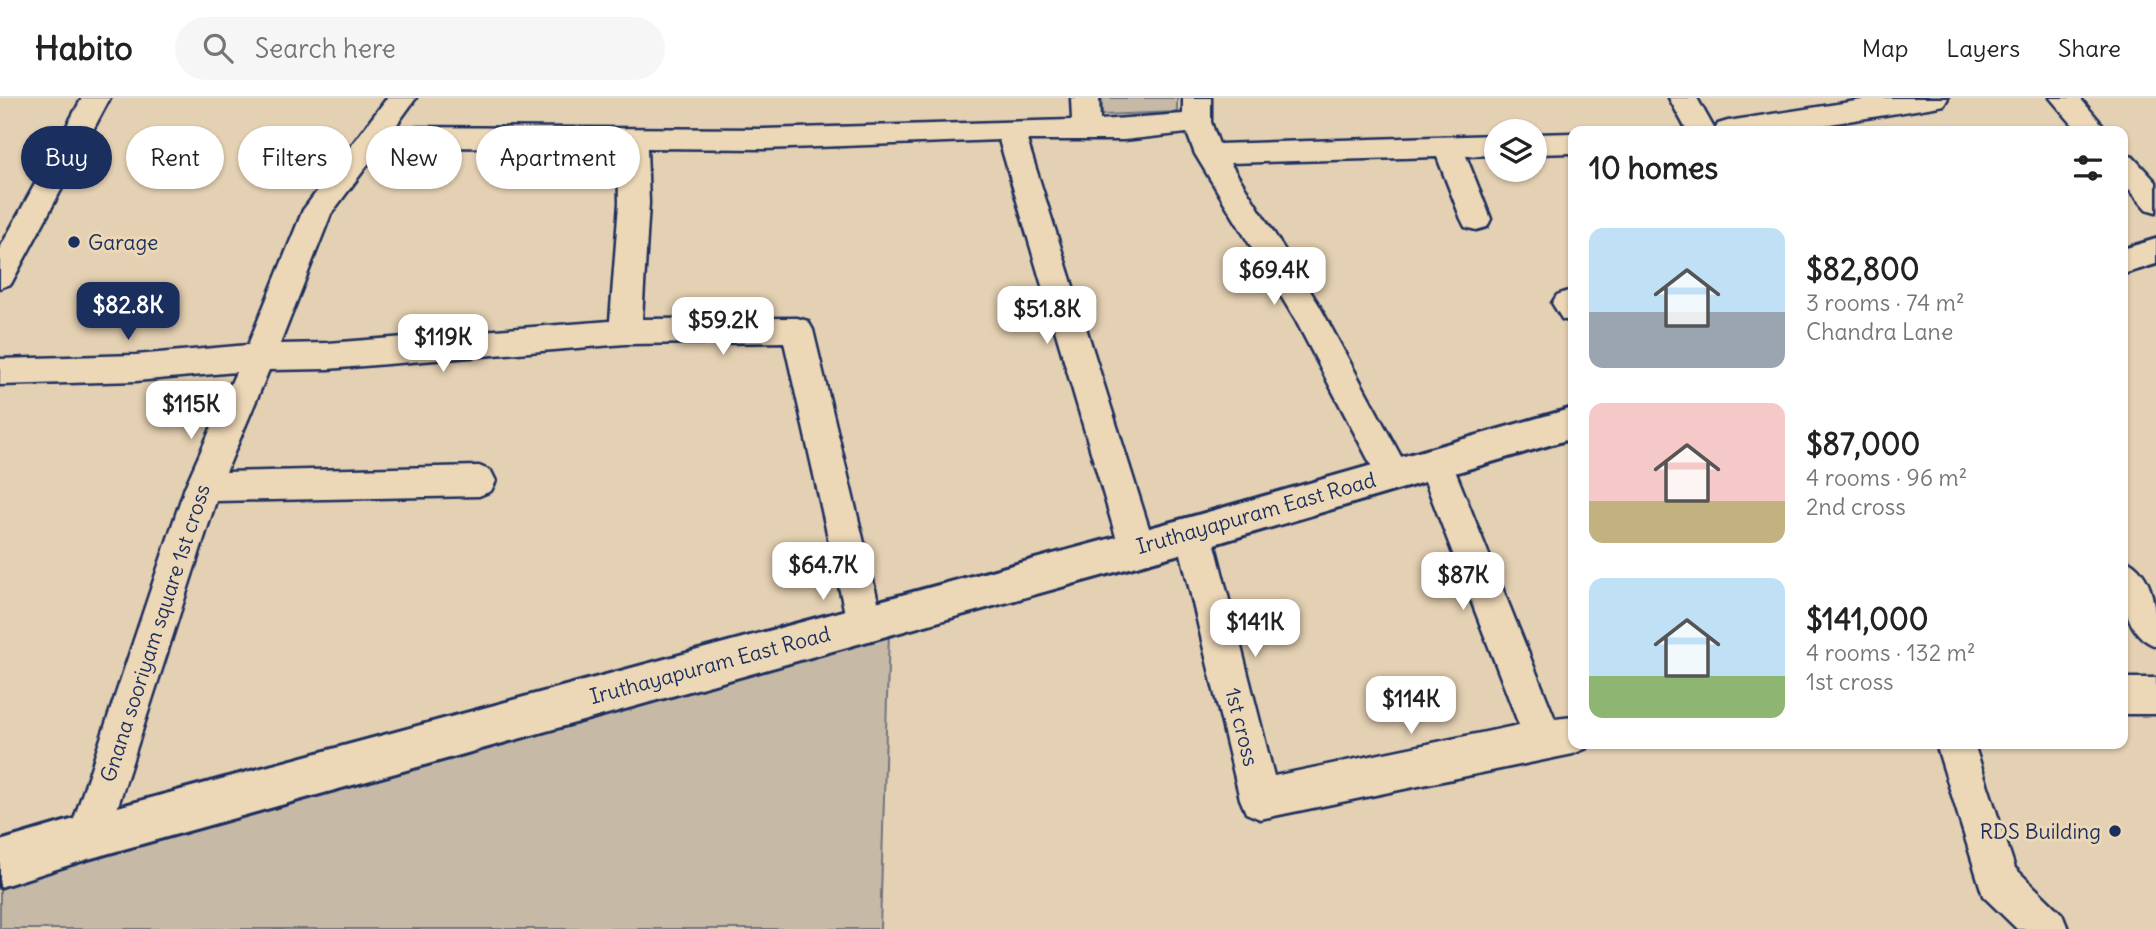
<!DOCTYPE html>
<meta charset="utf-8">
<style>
body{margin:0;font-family:Delius,sans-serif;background:#f6f6f6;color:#222;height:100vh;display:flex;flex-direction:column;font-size:26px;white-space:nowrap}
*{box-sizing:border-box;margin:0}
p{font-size:23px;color:#767676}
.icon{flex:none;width:38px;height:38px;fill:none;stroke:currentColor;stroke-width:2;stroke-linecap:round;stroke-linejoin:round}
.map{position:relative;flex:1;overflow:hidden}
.panel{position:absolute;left:1568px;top:28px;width:560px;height:623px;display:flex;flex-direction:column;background:#fff;border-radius:14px;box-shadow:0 2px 5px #0004}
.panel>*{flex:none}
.hud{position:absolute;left:21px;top:28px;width:665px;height:63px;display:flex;gap:14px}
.fabs{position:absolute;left:1484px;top:21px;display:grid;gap:14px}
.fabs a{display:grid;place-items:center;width:63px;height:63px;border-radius:50%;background:#fff;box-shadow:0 2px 5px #0004;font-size:35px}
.price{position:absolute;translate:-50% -60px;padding:0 16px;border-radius:14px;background:#fff;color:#222;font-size:23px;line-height:46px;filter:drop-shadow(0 2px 4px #0008)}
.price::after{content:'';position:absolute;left:50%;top:42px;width:21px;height:16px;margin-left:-10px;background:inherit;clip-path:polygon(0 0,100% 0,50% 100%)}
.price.selected{background:#1b2f5e;color:#fff}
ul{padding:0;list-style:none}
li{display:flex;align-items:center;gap:21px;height:175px;padding:0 21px}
li span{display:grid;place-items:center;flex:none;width:196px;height:140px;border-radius:14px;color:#555}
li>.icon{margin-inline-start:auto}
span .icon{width:84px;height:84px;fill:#fffc;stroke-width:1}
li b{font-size:30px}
h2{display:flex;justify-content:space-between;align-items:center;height:84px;padding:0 21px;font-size:30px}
.pill{padding:0 24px;border-radius:32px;background:#fff;box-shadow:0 2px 5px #0004;font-size:24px;line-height:63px}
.pill.selected{background:#1b2f5e;color:#fff}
header{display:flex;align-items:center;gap:42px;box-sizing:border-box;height:98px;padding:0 35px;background:#fff;border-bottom:2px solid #e0e0e0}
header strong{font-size:33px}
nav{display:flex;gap:38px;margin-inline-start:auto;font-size:24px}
.search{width:490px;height:63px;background:#f6f6f6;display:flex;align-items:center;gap:18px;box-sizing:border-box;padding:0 24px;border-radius:38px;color:#767676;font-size:26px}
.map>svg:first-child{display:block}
.green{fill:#c6b9a6;stroke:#707482;stroke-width:2}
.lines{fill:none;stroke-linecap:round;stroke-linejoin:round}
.street-casing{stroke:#1b2f5e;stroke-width:5}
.secondary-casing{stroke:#1b2f5e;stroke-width:6}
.street{fill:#ecd7b6;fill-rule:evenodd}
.secondary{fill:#ecd7b6;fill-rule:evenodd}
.poi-dot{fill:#1b2f5e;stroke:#ecd7b6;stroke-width:2.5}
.labels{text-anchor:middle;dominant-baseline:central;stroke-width:6;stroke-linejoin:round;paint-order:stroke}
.poi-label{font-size:21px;fill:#1b2f5e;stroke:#ecd7b6;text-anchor:start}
.street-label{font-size:21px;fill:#1b2f5e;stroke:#ecd7b6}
</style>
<header>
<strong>Habito</strong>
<div class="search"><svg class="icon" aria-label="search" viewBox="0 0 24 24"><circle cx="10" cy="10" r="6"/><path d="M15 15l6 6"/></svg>Search here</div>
<nav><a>Map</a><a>Layers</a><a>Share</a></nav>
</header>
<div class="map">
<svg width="2156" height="831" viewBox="0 0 2156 831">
<rect width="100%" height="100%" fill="#e4d0b2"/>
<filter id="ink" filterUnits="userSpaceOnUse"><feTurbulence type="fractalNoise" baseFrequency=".0143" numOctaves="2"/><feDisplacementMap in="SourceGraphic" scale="14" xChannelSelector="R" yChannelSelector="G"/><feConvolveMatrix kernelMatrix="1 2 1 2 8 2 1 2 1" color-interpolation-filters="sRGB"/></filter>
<g filter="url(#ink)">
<!-- green -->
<path class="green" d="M 1102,0 L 1177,0 L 1177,14 L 1102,17 Z
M 889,534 L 880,831 L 0,831 L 0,782 Z"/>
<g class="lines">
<!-- street casing -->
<g class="street-casing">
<path id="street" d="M 82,0 L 110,0 L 11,186 L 0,190 L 0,150 Z
M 387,0 L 416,0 L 395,29 L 764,31 L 1072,22 L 1071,0 L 1099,0 L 1100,22 L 1183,16 L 1183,0 L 1211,0 L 1211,24 L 1219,46 L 1496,37 L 1496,57 L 1466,58 L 1491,121 L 1487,129 L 1476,132 L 1465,129 L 1461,121 L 1437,59 L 1230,65 L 1319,207 L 1405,366 L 1410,376 L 1405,386 L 1393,390 L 1381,386 L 1296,223 L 1195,56 L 1187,35 L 1124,42 L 1027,42 L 1155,449 L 1150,460 L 1137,465 L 1124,460 L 1119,449 L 999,42 L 764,51 L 647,50 L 649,105 L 642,221 L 797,220 L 808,223 L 813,232 L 883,524 L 878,536 L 865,541 L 852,536 L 847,524 L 784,244 L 625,246 L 328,271 L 269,272 L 226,374 L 479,368 L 491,373 L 496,383 L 491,393 L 479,398 L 216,403 L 108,739 L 102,753 L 88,759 L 74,753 L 68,739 L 185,389 L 236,274 L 136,283 L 0,287 L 0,261 L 136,257 L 248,247 L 303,112 ZM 381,49 L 618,50 L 619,105 L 610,223 L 328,245 L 280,246 L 331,116 Z
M 1669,0 L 1697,0 L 1715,32 L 1718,26 L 1728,23 L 1875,0 L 1948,0 L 1944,7 L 1934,9 L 1787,33 L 1687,33 Z
M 2050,0 L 2080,0 L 2108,33 L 2078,33 Z
M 1573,35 L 1573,55 L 1535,56 L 1535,36 Z
M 2123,56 L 2133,59 L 2156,84 L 2156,114 L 2146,111 L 2123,84 Z
M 1568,193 L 1573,195 L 1573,224 L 1562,221 L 1552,205 L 1557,197 Z
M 1435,351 L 1447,355 L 1452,365 L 1555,621 L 1573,619 L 1573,646 L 1589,646 L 1587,650 L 1573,656 L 1260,721 L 1246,715 L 1240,701 L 1176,435 L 1182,424 L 1194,420 L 1206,424 L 1212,435 L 1274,678 L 1519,627 L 1418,365 L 1423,355 Z
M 2123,460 C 2156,474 2156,515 2156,548 C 2121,535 2122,492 2123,460 Z
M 2123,580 L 2156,580 L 2156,616 L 2123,616 Z
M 1936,646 L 1974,646 L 2015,770 L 2062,816 L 2068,831 L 2017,831 L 1983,798 Z"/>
</g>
<!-- secondary casing -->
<g class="secondary-casing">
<path id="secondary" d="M 2156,141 L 2156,166 L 2123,176 L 2123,151 Z
M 1573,310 L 1573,340 L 1194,452 L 88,761 L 0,789 L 0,743 L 88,717 L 1194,418 Z"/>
</g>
<!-- street -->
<use href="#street" class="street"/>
<!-- secondary -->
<use href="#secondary" class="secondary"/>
</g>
</g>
<!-- markers -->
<g class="poi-dot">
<circle cx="74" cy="144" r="7"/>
<circle cx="2115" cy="733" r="7"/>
</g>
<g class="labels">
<!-- poi labels -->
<g class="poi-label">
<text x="88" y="144">Garage</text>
<text x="2101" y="733" text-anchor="end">RDS Building</text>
</g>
<!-- street labels -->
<g class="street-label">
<text transform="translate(1256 415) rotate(-16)">Iruthayapuram East Road</text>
<text transform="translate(155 535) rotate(-72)">Gnana sooriyam square 1st cross</text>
<text transform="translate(710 567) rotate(-15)">Iruthayapuram East Road</text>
<text transform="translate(1242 629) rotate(76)">1st cross</text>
</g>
</g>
</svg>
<div class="fabs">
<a><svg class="icon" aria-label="layers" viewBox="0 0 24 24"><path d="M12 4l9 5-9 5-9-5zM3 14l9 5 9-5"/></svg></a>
</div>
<b class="price" style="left:1274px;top:209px">$69.4K</b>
<b class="price selected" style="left:128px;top:244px">$82.8K</b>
<b class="price" style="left:1047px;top:248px">$51.8K</b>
<b class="price" style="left:723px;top:259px">$59.2K</b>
<b class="price" style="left:443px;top:276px">$119K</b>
<b class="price" style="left:191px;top:343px">$115K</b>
<b class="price" style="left:823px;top:504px">$64.7K</b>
<b class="price" style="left:1463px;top:514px">$87K</b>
<b class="price" style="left:1255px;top:561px">$141K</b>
<b class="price" style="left:1411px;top:638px">$114K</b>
<div class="hud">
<a class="pill selected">Buy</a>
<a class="pill">Rent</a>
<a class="pill">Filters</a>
<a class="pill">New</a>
<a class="pill">Apartment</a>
</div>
<section class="panel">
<h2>10 homes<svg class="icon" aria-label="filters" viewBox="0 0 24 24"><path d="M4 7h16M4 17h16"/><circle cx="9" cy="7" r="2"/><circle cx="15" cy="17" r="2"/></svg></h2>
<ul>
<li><span style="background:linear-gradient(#bfe0f5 60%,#9aa5b1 0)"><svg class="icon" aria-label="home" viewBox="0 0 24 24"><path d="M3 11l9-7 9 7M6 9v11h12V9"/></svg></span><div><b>$82,800</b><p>3 rooms · 74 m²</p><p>Chandra Lane</p></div></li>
<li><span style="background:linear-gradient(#f6c9c9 70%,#c2b280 0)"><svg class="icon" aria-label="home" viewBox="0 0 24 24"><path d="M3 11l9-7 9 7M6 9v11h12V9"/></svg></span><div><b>$87,000</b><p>4 rooms · 96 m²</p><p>2nd cross</p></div></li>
<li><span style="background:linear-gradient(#bfe0f5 70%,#8fb573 0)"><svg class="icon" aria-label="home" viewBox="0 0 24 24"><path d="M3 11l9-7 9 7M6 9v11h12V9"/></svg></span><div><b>$141,000</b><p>4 rooms · 132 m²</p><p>1st cross</p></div></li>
</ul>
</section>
</div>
